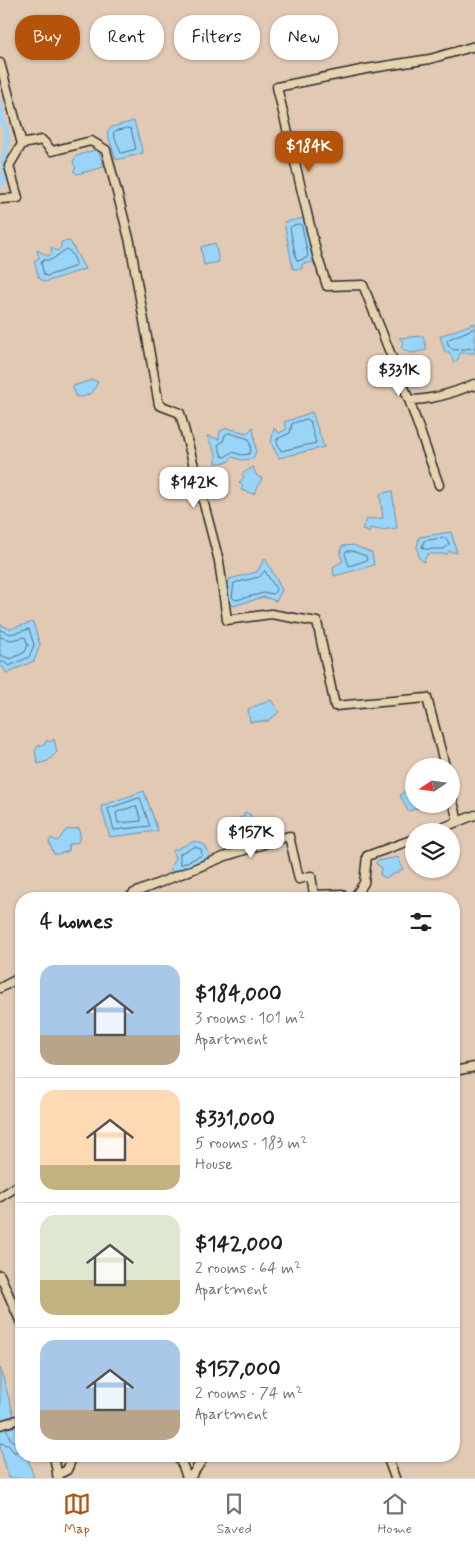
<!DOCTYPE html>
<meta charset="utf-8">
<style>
body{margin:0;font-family:Mynerve,sans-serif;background:#f2f2f2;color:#202124;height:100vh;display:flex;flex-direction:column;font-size:19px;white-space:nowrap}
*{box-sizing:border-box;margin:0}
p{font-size:16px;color:#757577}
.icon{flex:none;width:28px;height:28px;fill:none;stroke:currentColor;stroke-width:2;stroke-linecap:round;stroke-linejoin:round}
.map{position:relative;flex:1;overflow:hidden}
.drawer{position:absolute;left:15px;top:892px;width:445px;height:570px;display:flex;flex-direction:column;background:#fff;border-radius:20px;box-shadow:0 1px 4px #0004}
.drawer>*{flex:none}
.hud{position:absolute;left:15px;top:15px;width:445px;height:45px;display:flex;gap:10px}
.needle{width:32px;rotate:257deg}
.buttons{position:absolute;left:405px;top:758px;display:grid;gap:10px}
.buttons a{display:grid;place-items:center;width:55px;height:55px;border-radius:50%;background:#fff;box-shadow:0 1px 4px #0004;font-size:25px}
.price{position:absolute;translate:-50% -42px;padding:0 11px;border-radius:10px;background:#fff;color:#222;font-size:16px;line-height:32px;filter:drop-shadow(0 1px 2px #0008)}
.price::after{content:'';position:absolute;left:50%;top:30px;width:15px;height:11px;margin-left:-8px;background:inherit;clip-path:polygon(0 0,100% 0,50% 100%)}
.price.selected{background:#b45309;color:#fff}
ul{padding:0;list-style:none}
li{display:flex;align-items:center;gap:15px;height:125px;padding:0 25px}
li+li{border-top:1px solid #e0e0e0}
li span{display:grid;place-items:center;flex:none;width:140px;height:100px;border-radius:15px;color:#555}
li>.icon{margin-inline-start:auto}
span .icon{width:60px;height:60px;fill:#fffc;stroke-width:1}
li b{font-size:21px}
h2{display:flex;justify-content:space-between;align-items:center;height:60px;padding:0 25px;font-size:21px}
.tag{padding:0 18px;border-radius:20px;background:#fff;box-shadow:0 1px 4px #0004;font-size:18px;line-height:45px}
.tag.selected{background:#b45309;color:#fff}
.dock{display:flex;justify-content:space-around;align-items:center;height:70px;border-top:1px solid #e0e0e0;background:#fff;font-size:14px;color:#757577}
.dock a{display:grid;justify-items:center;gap:2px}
.dock .selected{color:#b45309}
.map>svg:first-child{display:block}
.water{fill:#99d5f9;stroke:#6d91a7}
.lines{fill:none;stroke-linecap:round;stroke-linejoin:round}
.shore{stroke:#576f7d;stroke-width:1}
.canal{stroke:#99d5f9;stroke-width:5.5}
.minor-casing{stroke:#2b2b2b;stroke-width:11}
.minor{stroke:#e6d3b0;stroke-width:8}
</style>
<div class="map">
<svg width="475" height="1478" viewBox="0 0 475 1478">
<rect width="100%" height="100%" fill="#e1c9b4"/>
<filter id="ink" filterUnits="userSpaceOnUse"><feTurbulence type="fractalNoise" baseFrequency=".02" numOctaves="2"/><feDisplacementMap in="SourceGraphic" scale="10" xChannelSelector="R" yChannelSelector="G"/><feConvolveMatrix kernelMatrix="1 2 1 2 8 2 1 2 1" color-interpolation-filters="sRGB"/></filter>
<g filter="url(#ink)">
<!-- water -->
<path class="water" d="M 134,121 L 143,153 L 116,160 L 107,132 L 112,127 Z
M 98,149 L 104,167 L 77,174 L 73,171 L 76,168 L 73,162 L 76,156 Z
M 305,218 L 314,262 L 302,264 L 302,269 L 293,269 L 284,222 Z
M 70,241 L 85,269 L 45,282 L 39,278 L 34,261 L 39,258 L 37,250 L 48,256 L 52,253 L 51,247 L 57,251 L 61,247 L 61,242 Z
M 215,243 L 219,262 L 204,265 L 201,247 Z
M 475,323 L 475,353 L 460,353 L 458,359 L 454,363 L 449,352 L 445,352 L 440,336 Z
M 423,336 L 427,350 L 412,353 L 405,351 L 401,347 L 403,342 L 399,338 Z
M 92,380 L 98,382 L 92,393 L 82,397 L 75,396 L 73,386 Z
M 312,412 L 324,447 L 279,458 L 271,443 L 274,428 L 279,433 L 287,429 L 284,422 Z
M 253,427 L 256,451 L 253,459 L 242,460 L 232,457 L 228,462 L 216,463 L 216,454 L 207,436 L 219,439 L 220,431 L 227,428 L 247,433 Z
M 253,467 L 257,476 L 262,478 L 254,494 L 241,490 L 243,486 L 239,483 L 244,477 L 242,474 Z
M 392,491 L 397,528 L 380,530 L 370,528 L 369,533 L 362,529 L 367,519 L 383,518 L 380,494 Z
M 451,532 L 457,553 L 449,551 L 447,554 L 427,554 L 424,562 L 419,558 L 417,547 L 419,537 Z
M 353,545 L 372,553 L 374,565 L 334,576 L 333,567 L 343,561 L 340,554 L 342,546 Z
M 265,558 L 282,590 L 276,601 L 264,597 L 233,606 L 227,599 L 229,579 L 257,572 Z
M 33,622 L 40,645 L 34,661 L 6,673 L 2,666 L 0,666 L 0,624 L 10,629 Z
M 271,700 L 279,712 L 268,721 L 250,722 L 248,709 Z
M 54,739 L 57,752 L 48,761 L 38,764 L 35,751 L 38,746 L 45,744 L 47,740 L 51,742 Z
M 413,785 L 414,804 L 432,804 L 408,811 L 400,795 Z
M 144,791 L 158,831 L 110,837 L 101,806 Z
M 245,812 L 251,815 L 248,825 L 255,835 L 247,840 L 243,836 L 227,840 L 222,833 L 221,824 L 243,817 Z
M 79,828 L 80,836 L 78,842 L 68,845 L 69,851 L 58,854 L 54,854 L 49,842 L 51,838 L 58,841 L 66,830 Z
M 195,841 L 205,845 L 210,857 L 175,873 L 170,869 L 175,858 L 172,851 Z
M 398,857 L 403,869 L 386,878 L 380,875 L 381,867 L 376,864 L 377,861 Z
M 0,1368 L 21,1440 L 21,1456 L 27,1456 L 34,1478 L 8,1478 L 0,1447 Z"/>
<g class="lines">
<!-- shore -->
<path class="shore" d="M 128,128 L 131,129 L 136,149 L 121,153 L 113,133 L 115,131 Z
M 299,224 L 302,226 L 308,256 L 306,258 L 298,261 L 296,259 L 290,228 L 292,226 Z
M 67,249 C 71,251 77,262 76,266 L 47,276 L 44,275 L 41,263 L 44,260 L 51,260 Z
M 475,328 L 449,339 L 447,341 L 449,346 L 454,350 L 475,348
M 307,419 L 310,421 L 316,443 L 281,451 L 277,442 L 277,439 L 290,433 L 292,424 Z
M 229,433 L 249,439 L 251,450 L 249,454 L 242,455 L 232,452 L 225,457 L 222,456 L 218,445 L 223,441 L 225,435 Z
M 445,538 L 447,539 L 449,544 L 444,549 L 425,549 L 422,548 L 424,541 Z
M 347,551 L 352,551 L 366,556 L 367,560 L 349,566 L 345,554 Z
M 265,571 L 276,589 L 274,594 L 264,593 L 236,600 L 234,599 L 232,597 L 234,583 L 259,577 Z
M 0,630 L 11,634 L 29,629 L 34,645 L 29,657 L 9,666 L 4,662 L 0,662
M 0,637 L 11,640 L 25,637 L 28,645 L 25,652 L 11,659 L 0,655
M 140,798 L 150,826 L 114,830 L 108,809 Z
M 136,806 L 141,818 L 141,821 L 118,823 L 116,813 Z
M 195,847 L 201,849 L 202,855 L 183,864 L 180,864 L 180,854 Z
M 0,1443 L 8,1445 L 15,1453 L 20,1448 L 20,1445 L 11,1440 L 6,1429"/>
<!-- canal -->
<path class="canal" d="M 0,103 L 2,121 L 7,134 L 7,142 L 4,158 L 5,176 L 0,187"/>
<!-- minor casing -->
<g class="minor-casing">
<path id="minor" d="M 0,63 L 22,144 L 9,166 L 18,198 L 0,199
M 22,144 L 42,140 L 52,151 L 91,141 L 106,150 L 130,242 L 159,405 L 180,413 L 219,561 L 227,620 L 271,614 L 317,622 L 335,706 L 427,698 L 445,766
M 409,400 L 363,285 L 327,286 L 317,255 L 277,87 L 366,69 L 430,59 L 475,46
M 439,485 L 409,400 C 432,400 454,393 474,384 L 475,386
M 451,793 L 458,822
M 434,831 L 475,815
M 128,899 L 134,893 L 226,856 L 289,836 L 299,879 L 311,876 L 314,895 L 342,894 L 344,899
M 353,899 L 364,883 L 367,856 L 414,839
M 0,988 L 21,977
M 454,1071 L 475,1067
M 0,1197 L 21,1184
M 0,1275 L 21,1323
M 0,1425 L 21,1419
M 54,1456 L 58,1478
M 177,1456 L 183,1466 L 187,1478
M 387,1456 L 395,1478
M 57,1475 L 67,1470 L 73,1456
M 190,1478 L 205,1456"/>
</g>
<!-- minor -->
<use href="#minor" class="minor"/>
</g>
</g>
</svg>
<div class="buttons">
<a><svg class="needle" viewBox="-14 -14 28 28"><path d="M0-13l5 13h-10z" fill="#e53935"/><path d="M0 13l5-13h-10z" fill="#757577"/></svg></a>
<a><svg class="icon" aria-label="layers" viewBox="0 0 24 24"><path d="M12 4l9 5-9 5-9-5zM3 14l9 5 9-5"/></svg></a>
</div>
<b class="price selected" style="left:309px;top:173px">$184K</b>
<b class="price" style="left:399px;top:397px">$331K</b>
<b class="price" style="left:194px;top:509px">$142K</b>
<b class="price" style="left:251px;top:859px">$157K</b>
<div class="hud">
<a class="tag selected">Buy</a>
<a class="tag">Rent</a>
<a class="tag">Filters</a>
<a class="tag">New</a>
</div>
<section class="drawer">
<h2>4 homes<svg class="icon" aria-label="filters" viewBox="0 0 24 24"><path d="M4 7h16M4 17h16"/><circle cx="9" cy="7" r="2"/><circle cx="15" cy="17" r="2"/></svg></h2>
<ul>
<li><span style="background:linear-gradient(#a9c7e8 70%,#b9a48a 0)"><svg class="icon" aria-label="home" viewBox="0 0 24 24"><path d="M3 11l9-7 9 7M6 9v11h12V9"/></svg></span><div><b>$184,000</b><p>3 rooms · 101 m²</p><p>Apartment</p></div></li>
<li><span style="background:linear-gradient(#ffd9b3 75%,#c2b280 0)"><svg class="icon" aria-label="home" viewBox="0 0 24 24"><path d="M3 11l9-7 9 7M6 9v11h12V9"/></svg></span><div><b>$331,000</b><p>5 rooms · 183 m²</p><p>House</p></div></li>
<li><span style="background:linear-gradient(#dfe7d0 65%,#c2b280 0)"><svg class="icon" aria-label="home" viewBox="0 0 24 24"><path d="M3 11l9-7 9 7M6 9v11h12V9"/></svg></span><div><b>$142,000</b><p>2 rooms · 64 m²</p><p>Apartment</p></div></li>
<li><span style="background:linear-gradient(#a9c7e8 70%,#b9a48a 0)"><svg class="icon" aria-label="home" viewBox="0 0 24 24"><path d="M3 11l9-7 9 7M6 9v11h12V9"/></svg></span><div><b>$157,000</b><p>2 rooms · 74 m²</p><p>Apartment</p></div></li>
</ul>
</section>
</div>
<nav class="dock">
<a class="selected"><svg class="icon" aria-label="map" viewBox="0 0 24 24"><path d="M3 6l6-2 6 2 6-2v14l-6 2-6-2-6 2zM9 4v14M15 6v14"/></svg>Map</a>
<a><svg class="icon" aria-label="saved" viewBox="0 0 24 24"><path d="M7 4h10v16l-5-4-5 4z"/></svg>Saved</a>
<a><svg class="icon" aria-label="home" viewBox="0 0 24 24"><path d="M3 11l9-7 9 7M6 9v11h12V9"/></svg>Home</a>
</nav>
